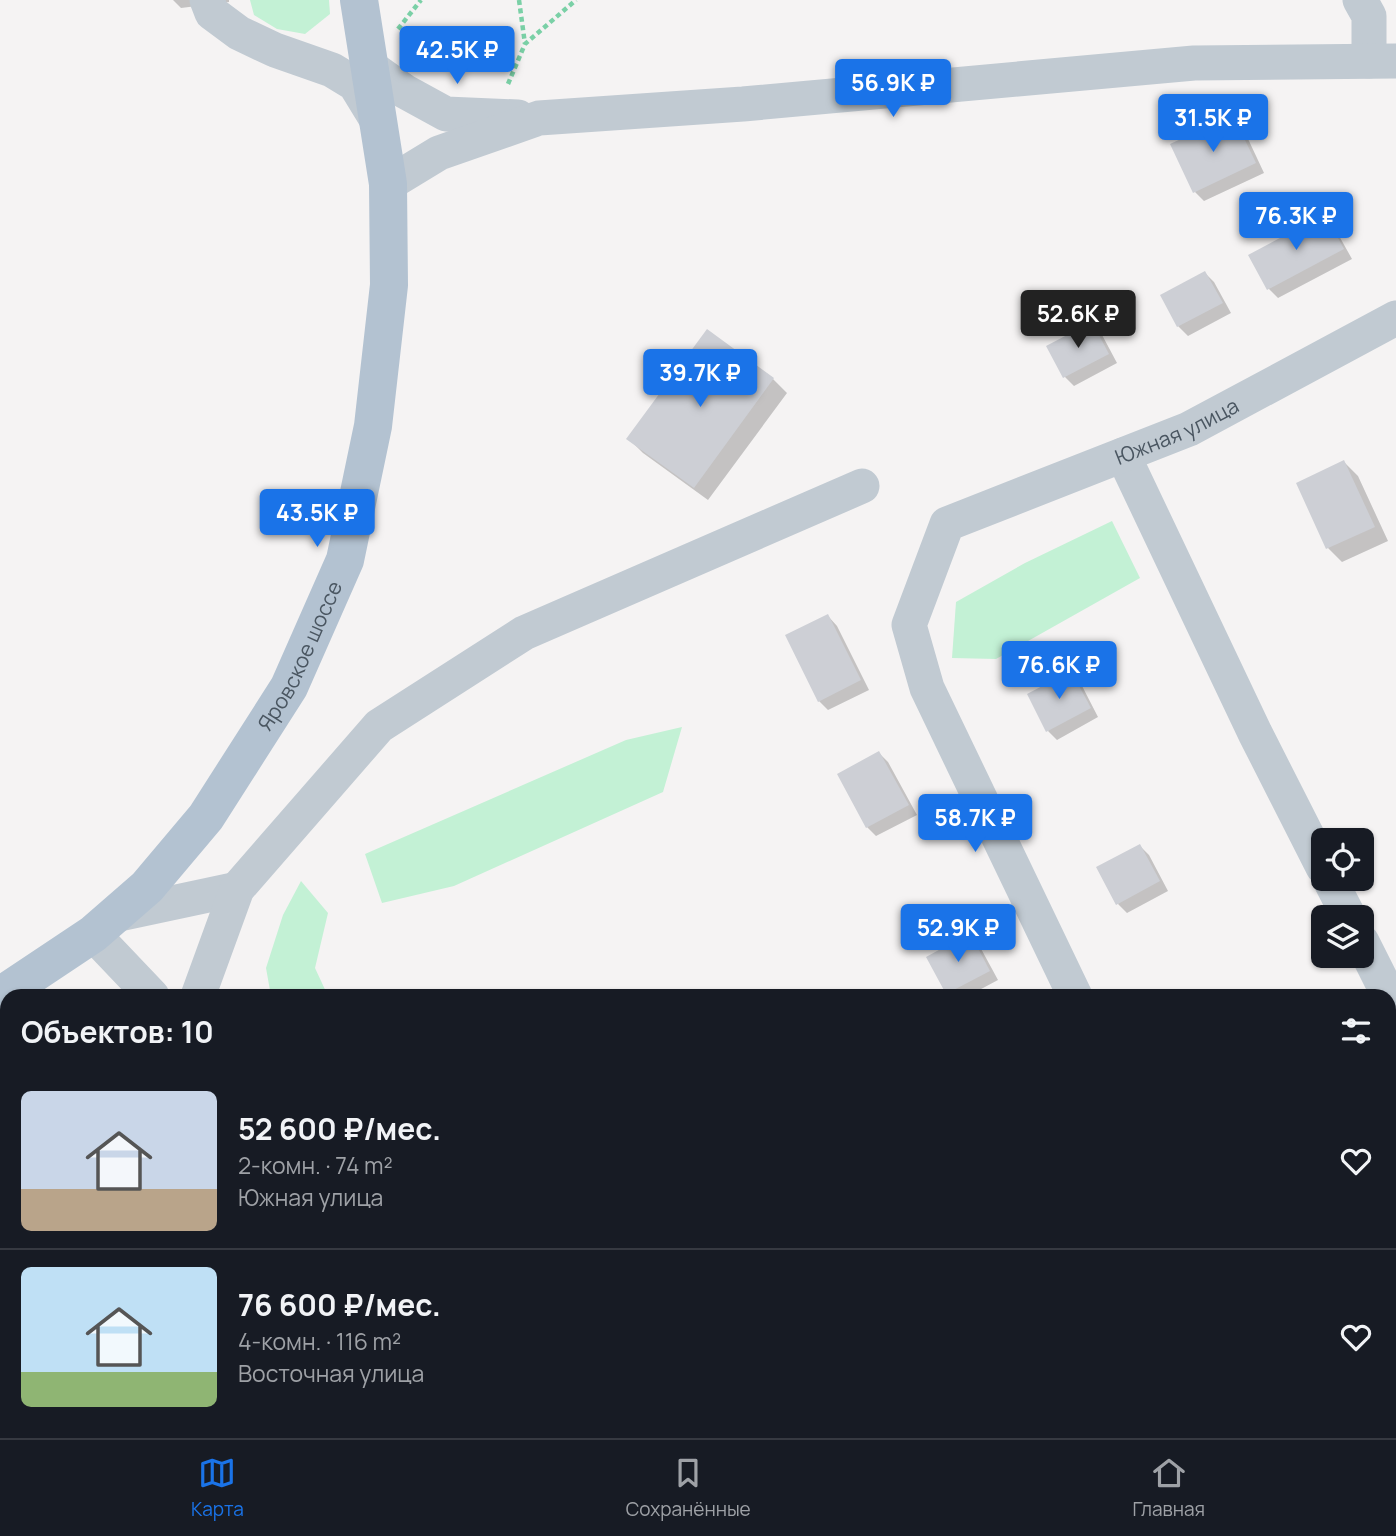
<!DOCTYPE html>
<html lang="ru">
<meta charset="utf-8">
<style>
body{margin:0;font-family:Manrope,sans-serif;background:#242831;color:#f1f3f6;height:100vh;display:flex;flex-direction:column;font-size:26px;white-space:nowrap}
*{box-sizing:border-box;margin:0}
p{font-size:23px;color:#9ea1a6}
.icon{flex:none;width:38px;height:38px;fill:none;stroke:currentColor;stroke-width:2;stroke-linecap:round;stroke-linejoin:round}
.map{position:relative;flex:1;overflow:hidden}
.details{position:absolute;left:0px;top:989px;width:1396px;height:450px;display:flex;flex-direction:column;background:#171b24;border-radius:21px 21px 0 0;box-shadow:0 2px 5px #0004}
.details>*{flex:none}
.tools{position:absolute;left:1311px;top:828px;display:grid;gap:14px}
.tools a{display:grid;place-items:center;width:63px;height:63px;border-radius:10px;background:#171b24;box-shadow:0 2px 5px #0004;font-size:35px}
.price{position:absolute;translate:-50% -60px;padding:0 16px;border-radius:7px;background:#1a73e8;color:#fff;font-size:23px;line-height:46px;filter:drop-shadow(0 2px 4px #0008)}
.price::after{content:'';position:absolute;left:50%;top:42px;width:21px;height:16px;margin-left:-10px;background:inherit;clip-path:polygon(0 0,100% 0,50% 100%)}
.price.current{background:#222;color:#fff}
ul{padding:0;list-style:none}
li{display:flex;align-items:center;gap:21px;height:175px;padding:0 21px}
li+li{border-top:2px solid #363941}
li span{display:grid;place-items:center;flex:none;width:196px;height:140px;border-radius:10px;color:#555}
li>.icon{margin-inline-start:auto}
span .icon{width:84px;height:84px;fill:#fffc;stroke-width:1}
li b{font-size:30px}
h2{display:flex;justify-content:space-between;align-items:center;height:84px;padding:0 21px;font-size:30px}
.dock{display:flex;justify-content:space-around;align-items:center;height:98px;border-top:2px solid #363941;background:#171b24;font-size:19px;color:#9ea1a6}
.dock a{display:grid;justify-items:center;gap:4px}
.dock .current{color:#1a73e8}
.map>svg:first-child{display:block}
.green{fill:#c3f1d5}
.shadow{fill:#0003}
.building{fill:#cdcfd5}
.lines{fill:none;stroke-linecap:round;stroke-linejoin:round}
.path{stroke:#7ad0a6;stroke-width:4.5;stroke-dasharray:5 3.5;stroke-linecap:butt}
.minor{stroke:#c1cad2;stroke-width:35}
.major{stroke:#b3c2d1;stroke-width:38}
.labels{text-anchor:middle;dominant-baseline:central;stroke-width:7;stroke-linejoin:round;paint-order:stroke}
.street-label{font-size:21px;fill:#4a5661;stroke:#fff}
</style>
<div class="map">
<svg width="1396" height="1438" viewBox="0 0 1396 1438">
<rect width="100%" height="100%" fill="#f5f3f3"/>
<!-- green -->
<path class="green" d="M 250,0 L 329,0 L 330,14 L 305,34 L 277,29 L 254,15 Z
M 1112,521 L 1140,578 L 996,659 L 952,658 L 956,602 L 1025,563 Z
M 682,727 L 663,792 L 454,886 L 382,903 L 365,854 L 626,740 Z
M 301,881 L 328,913 L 315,968 L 328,996 L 271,996 L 266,968 L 283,915 Z"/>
<!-- shadow -->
<path class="shadow" d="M 173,0 L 229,0 L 229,2 L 181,8 Z
M 1232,117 L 1242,126 L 1264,173 L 1204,201 L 1195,192 Z
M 1324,216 L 1333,225 L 1352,259 L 1278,298 L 1269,289 L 1251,256 Z
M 1205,273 L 1214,282 L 1231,313 L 1188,336 L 1178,326 L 1162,296 Z
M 1091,324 L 1101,333 L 1117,363 L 1074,386 L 1065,377 L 1048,347 Z
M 773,379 L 787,393 L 708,500 L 643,453 L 629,439 Z
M 1344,462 L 1358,476 L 1388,541 L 1342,562 L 1328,548 L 1298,484 Z
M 828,616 L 837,626 L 869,690 L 828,710 L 819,701 Z
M 1070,673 L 1080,682 L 1098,717 L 1057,740 L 1048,731 Z
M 879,753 L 888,762 L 917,815 L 876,836 L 867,827 Z
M 1140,846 L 1149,855 L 1168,891 L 1127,913 L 1118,904 Z
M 970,936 L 979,945 L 998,980 L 968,996 L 950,996 L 947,993 Z
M 1390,1323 L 1396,1335 L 1396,1347 L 1390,1350 Z
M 320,1432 L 365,1432 L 360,1434 L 362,1438 L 323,1438 Z
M 626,1432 L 687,1432 L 673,1438 L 629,1438 Z"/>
<!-- building -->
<path class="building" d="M 1233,115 L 1256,163 L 1193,193 L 1170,144 Z
M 1325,214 L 1344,249 L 1267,290 L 1248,255 Z
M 1205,271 L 1223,303 L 1177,327 L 1160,295 Z
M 1092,322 L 1109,354 L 1063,378 L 1046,346 Z
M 707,329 L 774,378 L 694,488 L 626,439 Z
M 1344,460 L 1375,527 L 1326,549 L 1296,483 Z
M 828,614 L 861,680 L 818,702 L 785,635 Z
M 1071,671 L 1091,708 L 1046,732 L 1027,694 Z
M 879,751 L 909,805 L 866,828 L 837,774 Z
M 1140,844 L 1160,881 L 1116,905 L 1096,867 Z
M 970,933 L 990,971 L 946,994 L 926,957 Z
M 1210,989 L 1214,996 L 1197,996 Z
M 318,1432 L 353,1432 L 356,1438 L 321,1438 Z
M 624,1432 L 643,1432 L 629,1438 L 627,1438 Z"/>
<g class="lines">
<!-- path -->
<path class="path" d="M 519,0 L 525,44
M 398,29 L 421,0
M 508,84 L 525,44 L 576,0"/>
<!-- minor -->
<g class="minor">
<path d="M 207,0 L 212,13 L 239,33 L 275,50 L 332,70 L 355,84 L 377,120"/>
<path d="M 1360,0 L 1369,16 L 1369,61"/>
<path d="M 369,66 L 404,91 L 446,114 L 518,117"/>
<path d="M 388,184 L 439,153 L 539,118 L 743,104 L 1194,63 L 1396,61"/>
<path d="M 1123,455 L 1255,733 L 1323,867"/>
<path d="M 1329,878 L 1349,917"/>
<path d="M 115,915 L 237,889"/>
<path d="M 93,934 L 152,996"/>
<path d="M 1362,942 L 1389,996"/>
<path d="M 198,996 L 237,889 L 379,726 L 524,633 L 862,486"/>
<path id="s1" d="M 1075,996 L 927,688 L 909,625 L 947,524 L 1189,429 L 1396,318"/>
<path d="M 0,1069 L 7,1073"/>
<path d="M 0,1155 L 7,1144"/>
<path d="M 0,1211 L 7,1210"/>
<path d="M 1390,1420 L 1396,1417"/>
<path d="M 171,1432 L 174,1438"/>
<path d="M 444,1432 L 447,1438"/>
<path d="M 863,1432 L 866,1438"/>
<path d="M 1284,1432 L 1288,1438"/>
<path d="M 671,1438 L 685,1432"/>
<path d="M 1351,1438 L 1365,1432"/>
</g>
<!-- major -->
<path class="major" id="s2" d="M 0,996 L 93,934 L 147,887 L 206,817 L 289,687 L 345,560 L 373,426 L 389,285 L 388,184 L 359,0"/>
</g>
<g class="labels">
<!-- street labels -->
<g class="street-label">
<text stroke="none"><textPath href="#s1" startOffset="763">Южная улица</textPath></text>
<text stroke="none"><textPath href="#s2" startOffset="462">Яровское шоссе</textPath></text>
</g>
</g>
</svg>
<div class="tools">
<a><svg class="icon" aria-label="locate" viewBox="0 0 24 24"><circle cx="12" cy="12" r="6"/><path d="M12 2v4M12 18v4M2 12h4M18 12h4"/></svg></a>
<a><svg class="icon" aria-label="layers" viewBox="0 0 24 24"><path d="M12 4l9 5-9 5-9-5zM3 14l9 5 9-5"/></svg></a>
</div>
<b class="price" style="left:457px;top:86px">42.5K ₽</b>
<b class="price" style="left:893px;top:119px">56.9K ₽</b>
<b class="price" style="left:1213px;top:154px">31.5K ₽</b>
<b class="price" style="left:1296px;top:252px">76.3K ₽</b>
<b class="price current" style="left:1078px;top:350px">52.6K ₽</b>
<b class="price" style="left:700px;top:409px">39.7K ₽</b>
<b class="price" style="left:317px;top:549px">43.5K ₽</b>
<b class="price" style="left:1059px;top:701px">76.6K ₽</b>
<b class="price" style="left:975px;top:854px">58.7K ₽</b>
<b class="price" style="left:958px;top:964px">52.9K ₽</b>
<section class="details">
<h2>Объектов: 10<svg class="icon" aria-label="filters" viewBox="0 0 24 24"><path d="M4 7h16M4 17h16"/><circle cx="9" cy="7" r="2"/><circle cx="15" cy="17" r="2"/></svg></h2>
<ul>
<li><span style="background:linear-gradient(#c9d6e8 70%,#b9a48a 0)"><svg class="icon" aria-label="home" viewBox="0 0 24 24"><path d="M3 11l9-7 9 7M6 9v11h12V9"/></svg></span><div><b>52 600 ₽/мес.</b><p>2-комн. · 74 m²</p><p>Южная улица</p></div><svg class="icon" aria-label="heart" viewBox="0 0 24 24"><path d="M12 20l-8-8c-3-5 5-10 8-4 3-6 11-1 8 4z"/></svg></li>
<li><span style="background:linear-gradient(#bfe0f5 75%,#8fb573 0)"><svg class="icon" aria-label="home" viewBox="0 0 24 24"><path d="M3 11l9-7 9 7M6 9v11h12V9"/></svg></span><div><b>76 600 ₽/мес.</b><p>4-комн. · 116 m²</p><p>Восточная улица</p></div><svg class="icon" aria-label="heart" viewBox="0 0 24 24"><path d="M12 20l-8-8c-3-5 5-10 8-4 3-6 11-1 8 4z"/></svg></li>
</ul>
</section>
</div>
<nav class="dock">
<a class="current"><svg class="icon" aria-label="map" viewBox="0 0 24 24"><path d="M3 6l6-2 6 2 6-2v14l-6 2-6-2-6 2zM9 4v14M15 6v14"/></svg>Карта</a>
<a><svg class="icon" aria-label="saved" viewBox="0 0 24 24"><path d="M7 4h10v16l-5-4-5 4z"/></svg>Сохранённые</a>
<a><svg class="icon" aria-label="home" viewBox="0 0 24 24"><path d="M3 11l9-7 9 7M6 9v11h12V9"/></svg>Главная</a>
</nav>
